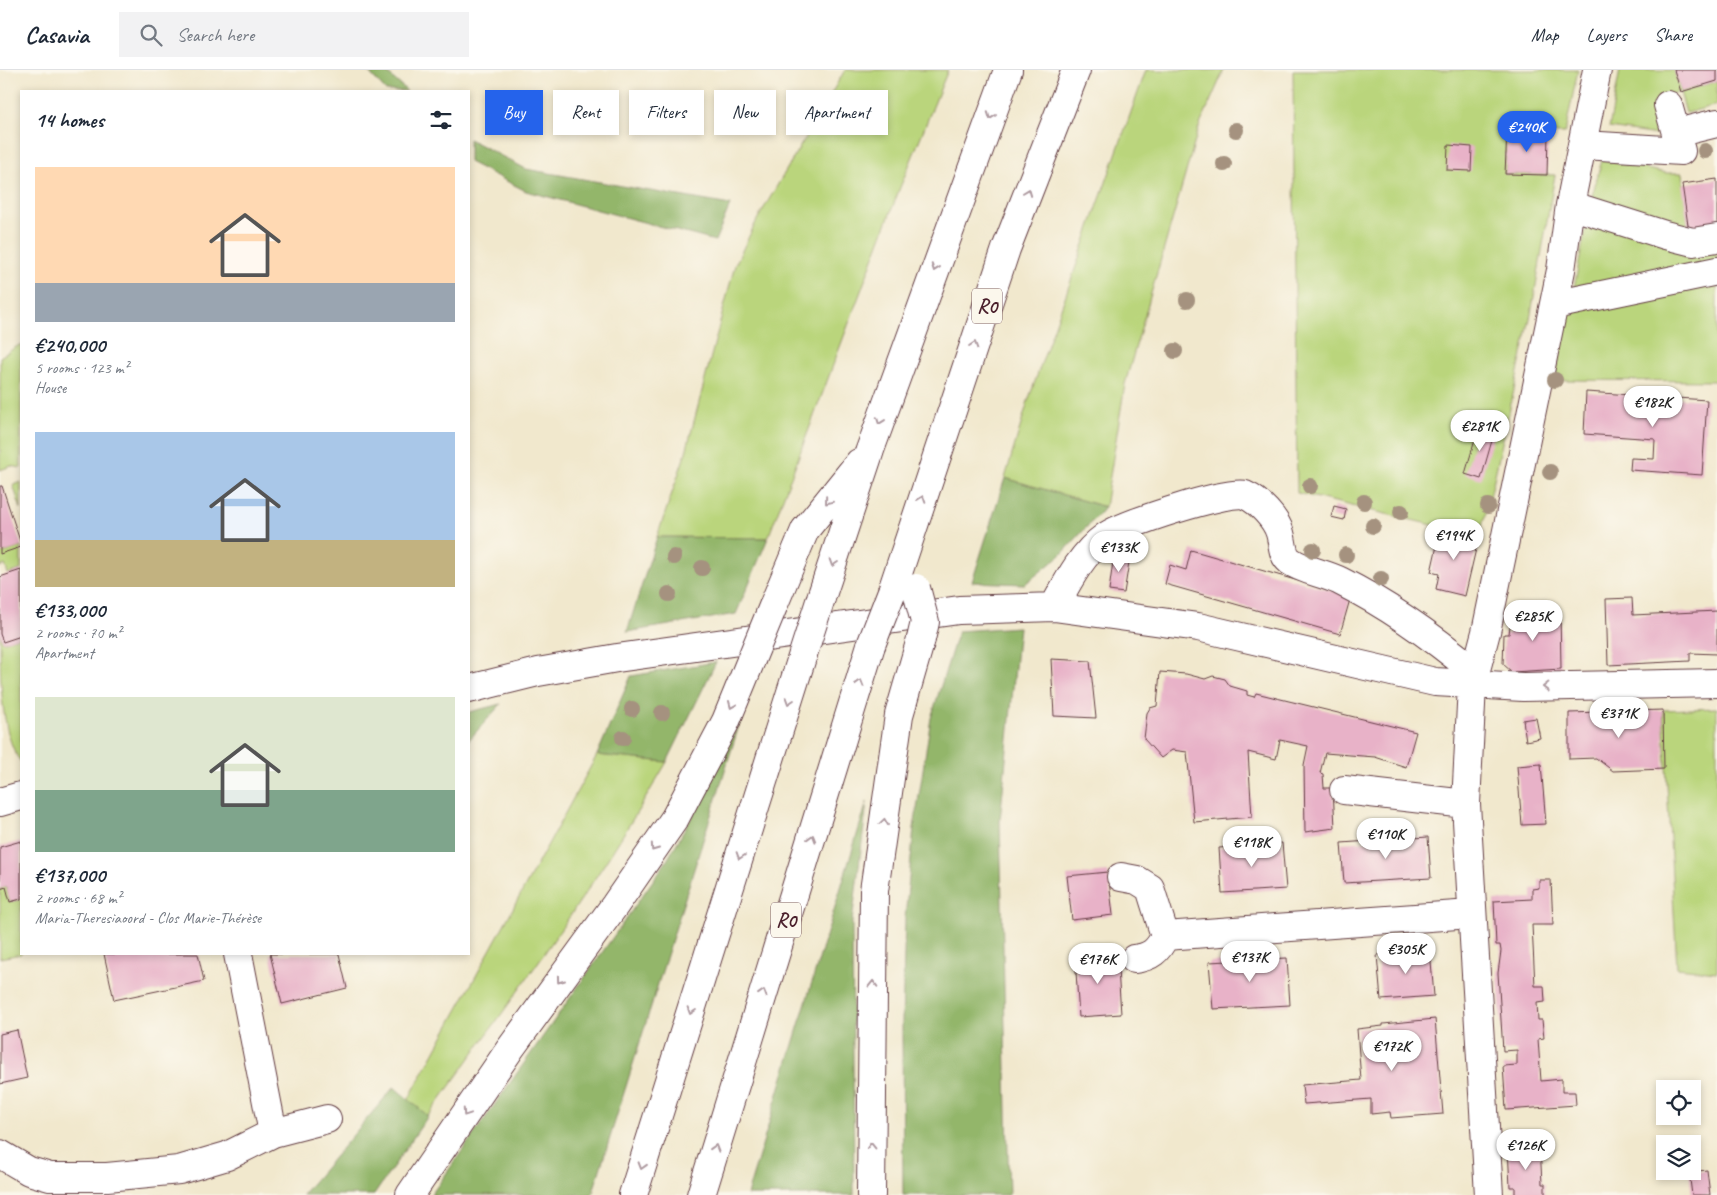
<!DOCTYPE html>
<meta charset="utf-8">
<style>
body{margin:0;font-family:Caveat,sans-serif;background:#f2f2f3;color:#1f2937;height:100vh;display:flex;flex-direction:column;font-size:19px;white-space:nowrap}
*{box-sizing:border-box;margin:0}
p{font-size:16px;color:#747a83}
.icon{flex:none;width:28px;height:28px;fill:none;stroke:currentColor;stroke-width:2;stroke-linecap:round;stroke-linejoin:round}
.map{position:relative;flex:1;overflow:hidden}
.drawer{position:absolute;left:20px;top:20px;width:450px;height:865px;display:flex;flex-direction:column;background:#fff;border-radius:0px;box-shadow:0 2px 8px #0003}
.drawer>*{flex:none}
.top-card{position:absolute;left:485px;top:20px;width:475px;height:45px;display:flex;gap:10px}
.controls{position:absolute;left:1656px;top:1010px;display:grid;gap:10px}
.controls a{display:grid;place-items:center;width:45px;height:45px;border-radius:0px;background:#fff;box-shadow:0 2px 8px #0003;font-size:25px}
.price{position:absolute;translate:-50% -42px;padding:0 11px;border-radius:18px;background:#fff;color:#222;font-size:16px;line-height:32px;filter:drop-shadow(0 1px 2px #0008)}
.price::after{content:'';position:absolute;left:50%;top:30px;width:15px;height:11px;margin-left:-8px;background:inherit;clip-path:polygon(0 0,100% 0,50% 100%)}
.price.on{background:#2563eb;color:#fff}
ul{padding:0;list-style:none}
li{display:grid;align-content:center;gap:10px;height:265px;padding:0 15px}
li span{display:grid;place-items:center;height:155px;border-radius:0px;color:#555}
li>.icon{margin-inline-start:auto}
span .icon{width:90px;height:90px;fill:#fffc;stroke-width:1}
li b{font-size:21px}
h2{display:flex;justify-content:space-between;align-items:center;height:60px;padding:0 15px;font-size:21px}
.pill{padding:0 18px;border-radius:0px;background:#fff;box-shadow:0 2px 8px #0003;font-size:18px;line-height:45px}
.pill.on{background:#2563eb;color:#fff}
header{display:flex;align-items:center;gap:30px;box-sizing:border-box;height:70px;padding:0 25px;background:#fff;border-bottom:1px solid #e0e1e3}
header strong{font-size:24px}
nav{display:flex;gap:28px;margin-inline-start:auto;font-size:18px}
.search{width:350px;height:45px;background:#f2f2f3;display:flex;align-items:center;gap:12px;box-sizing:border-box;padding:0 18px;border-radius:0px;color:#747a83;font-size:19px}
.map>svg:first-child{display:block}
.green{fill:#bad57b;stroke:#827a53}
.forest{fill:#93b66b;stroke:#6e6a4b}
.building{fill:#e8b2c8}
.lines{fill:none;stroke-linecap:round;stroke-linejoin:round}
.minor-casing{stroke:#633d43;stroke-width:30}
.highway-casing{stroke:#633d43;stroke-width:30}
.minor{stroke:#fff;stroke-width:28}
.highway{stroke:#fff;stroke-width:28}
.highway-bridge-casing{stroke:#633d43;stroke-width:30;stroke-linecap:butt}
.highway-bridge{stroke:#fff;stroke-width:28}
.tree{fill:#a5927f}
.oneway{stroke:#ae9aa0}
.labels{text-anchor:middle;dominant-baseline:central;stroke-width:5;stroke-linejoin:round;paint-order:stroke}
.shield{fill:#fbf7ec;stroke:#7f6065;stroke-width:1}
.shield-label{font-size:20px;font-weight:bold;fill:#4a1f2b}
</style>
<header>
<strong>Casavia</strong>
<div class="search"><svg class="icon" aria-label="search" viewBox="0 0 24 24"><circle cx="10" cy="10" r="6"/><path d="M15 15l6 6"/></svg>Search here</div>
<nav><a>Map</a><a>Layers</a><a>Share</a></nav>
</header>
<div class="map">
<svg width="1717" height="1125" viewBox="0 0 1717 1125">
<rect width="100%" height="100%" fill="#fbf7ec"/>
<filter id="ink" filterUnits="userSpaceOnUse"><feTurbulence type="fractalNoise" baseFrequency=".02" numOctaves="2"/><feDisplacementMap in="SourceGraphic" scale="10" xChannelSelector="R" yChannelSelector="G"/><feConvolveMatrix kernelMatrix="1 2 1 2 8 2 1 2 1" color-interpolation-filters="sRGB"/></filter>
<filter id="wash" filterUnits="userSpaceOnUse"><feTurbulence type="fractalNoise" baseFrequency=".0096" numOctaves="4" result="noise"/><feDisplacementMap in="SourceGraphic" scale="20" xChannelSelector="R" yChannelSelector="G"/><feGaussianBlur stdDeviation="1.12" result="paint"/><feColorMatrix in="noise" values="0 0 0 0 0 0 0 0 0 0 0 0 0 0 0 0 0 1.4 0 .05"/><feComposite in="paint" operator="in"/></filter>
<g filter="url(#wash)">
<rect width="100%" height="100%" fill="#f1e8cd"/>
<!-- green -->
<path class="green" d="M 845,0 L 948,0 L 899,120 L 768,468 L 657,467 L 686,382 L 735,195 L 757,150 Z
M 1146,0 L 1224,0 L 1199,57 L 1125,314 L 1105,437 L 1005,408 L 1028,331 Z
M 1293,0 L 1578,0 L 1565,63 L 1507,62 L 1505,104 L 1555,105 L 1531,244 L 1488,436 L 1479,466 L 1297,423 Z
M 1620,0 L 1674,0 L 1681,22 L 1717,11 L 1717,35 L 1686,43 L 1680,22 L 1659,27 L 1657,65 L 1609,58 Z
M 1602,90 L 1666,103 L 1682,103 L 1689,162 L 1590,133 Z
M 1587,153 L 1717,175 L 1717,193 L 1573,222 Z
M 1717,208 L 1717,311 L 1555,310 L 1569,237 Z
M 21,274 L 21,398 L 11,396 L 0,400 L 0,287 Z
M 21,412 L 21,439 L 13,415 Z
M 21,477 L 21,500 L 8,504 L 5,495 L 0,497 L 0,484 Z
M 0,564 L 3,572 L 21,566 L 21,692 C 0,665 0,601 0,564 Z
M 1717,638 L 1717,902 L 1677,898 L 1663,640 Z
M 597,685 L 667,692 C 595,817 512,930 428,1046 L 408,1030 Z
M 6,817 L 10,832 L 21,829 L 21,884 L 0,888 L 0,819 Z"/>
<!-- forest -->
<path class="forest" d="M 367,0 L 384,0 L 407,21 L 386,21 Z
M 469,69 L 526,99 L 730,135 L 715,171 L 526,121 L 469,92 Z
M 1005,408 L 1105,437 L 1061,485 L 1025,514 L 972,512 Z
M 657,467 L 768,468 L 736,544 L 627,562 Z
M 1019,557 L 1000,751 L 1009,1125 L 903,1125 L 902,952 L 905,848 L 914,758 L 931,648 L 958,561 Z
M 716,592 L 667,692 L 597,685 L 631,606 Z
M 501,634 L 469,670 L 469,642 Z
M 741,649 L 592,1125 L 431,1125 L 666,792 L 701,731 Z
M 867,732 L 852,852 L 854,1125 L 747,1125 Z
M 394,1017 L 428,1046 L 374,1125 L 302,1125 Z"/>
<g id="blocks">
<!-- building -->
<path class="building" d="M 1674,0 L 1717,0 L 1717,11 L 1681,22 Z
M 1507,61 L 1548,63 L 1547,105 L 1505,104 Z
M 1448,75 L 1472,77 L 1471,101 L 1447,100 Z
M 1717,109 L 1717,154 L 1714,154 L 1715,159 L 1689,162 L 1682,114 Z
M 1586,322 L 1707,330 L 1702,405 L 1630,400 L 1631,388 L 1654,389 L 1655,369 L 1584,364 Z
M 1479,356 L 1495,360 L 1481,409 L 1465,404 Z
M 0,416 L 2,416 L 21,474 L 21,477 L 0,484 Z
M 1334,436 L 1346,439 L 1344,450 L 1331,447 Z
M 1441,458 L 1479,466 L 1465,526 L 1436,519 L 1439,504 L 1431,502 Z
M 1191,480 L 1351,526 L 1340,564 L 1165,514 L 1170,495 L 1186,500 Z
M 1114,484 L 1130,486 L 1124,523 L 1109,521 Z
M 21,500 L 21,566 L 3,572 L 0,564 L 0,507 Z
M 1632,528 L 1633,545 L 1717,541 L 1717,584 L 1690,583 L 1690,591 L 1608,595 L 1606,529 Z
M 1512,541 L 1560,541 L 1561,599 L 1512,602 L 1503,594 L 1504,564 L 1509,564 Z
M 1051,589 L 1090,591 L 1096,648 L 1054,646 Z
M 1160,602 L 1186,604 L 1205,609 L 1213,606 L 1225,609 L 1230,616 L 1247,621 L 1247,625 L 1254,627 L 1256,623 L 1416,662 L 1406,697 L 1375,687 L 1325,683 L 1320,703 L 1323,704 L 1324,718 L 1333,718 L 1335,758 L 1305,762 L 1304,695 L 1308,676 L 1280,670 L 1276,689 L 1248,682 L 1252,747 L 1194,752 L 1187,682 L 1172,680 L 1161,688 L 1144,669 L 1147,643 L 1150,638 L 1157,636 Z
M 1663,640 L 1664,699 L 1613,701 L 1596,688 L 1569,689 L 1569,643 Z
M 1536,648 L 1540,668 L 1526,671 L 1523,650 Z
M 1541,694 L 1546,754 L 1522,755 L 1517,696 Z
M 1428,767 L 1431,808 L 1344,813 L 1341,773 Z
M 21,771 L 21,829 L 10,832 L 6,817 L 0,819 L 0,777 Z
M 1282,773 L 1286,819 L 1222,823 L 1219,778 Z
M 1108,802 L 1113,845 L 1072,850 L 1067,806 Z
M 1539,810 L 1551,810 L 1553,855 L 1532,855 L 1535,916 L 1544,916 L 1545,932 L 1537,933 L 1538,950 L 1542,950 L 1544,968 L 1538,969 L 1541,1011 L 1562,1009 L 1562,1022 L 1575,1022 L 1576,1035 L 1506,1040 L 1503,996 L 1517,995 L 1517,980 L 1503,981 L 1498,903 L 1501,881 L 1500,875 L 1496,875 L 1494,831 L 1532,829 L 1532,819 L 1539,818 Z
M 1430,880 L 1434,926 L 1381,930 L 1377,885 Z
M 104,884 L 198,884 L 204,911 L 114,930 Z
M 270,884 L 339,884 L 347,918 L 282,934 Z
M 1117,884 L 1121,944 L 1079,947 L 1075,887 Z
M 1287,888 L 1290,935 L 1213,939 L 1209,892 Z
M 1435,949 L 1443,1044 L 1391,1048 L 1390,1042 L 1371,1044 L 1371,1029 L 1304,1034 L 1302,1015 L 1361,1010 L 1357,959 L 1383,956 L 1383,954 Z
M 17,960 L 27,1008 L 0,1014 L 0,964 Z
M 1540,1076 L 1542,1114 L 1545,1114 L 1545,1125 L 1515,1125 L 1515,1117 L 1510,1117 L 1508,1078 Z
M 1707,1100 L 1710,1125 L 1692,1125 L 1689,1102 Z"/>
</g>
</g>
<g filter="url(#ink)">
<use href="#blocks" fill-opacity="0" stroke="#633d43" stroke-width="1"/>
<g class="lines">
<!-- minor casing -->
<g class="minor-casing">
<path id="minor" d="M 1676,63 L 1717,53
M 1584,75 L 1681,81 L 1668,35
M 1570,135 L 1665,165 L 1693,172 L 1717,168
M 1554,235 L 1717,201
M 1054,537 C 1067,513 1082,483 1105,467 C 1120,455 1230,419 1245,425 C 1259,431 1276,449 1280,463 C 1283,473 1282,485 1290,491 C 1304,501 1325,503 1340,511 C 1388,535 1433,567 1475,602
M 469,619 L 538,602 L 617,588 L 959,540 L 1054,537 L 1198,557 L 1435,612 L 1523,617 L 1717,613
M 1344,720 L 1466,734
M 0,732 L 21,726
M 1121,807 L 1137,810 L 1150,818 L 1165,866 C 1158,881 1151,887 1134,889
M 1165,866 L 1471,844
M 273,1063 L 327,1049
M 0,1084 L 29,1101 L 50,1107 L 107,1107 L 179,1100 L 227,1086 L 273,1063 L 238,884
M 1489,1125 L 1466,734 L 1472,615 L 1486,562 L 1561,200 L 1570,135 L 1597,0"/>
</g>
<!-- highway casing -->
<g class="highway-casing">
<path id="highway" d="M 892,521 L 1006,179 L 1076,0
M 821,528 L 870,380 L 1008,0
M 774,534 L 805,460 L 859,393
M 410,1125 L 510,979 L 615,835 L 675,748 L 726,651 L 751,590
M 633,1125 L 803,584
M 701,1125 L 871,575
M 871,1125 L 874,821 L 899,645 L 921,569"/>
</g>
<!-- minor -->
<use href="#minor" class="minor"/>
<!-- highway -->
<use href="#highway" class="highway"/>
<!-- highway-bridge casing -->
<g class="highway-bridge-casing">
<path id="highway-bridge" d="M 916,518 L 925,552 L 921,569
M 871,575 L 892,521
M 803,584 L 821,528
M 751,590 L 774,534"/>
</g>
<!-- highway-bridge -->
<use href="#highway-bridge" class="highway-bridge"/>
</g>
<!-- trees -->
<g class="tree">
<circle cx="1236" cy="60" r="8"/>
<circle cx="1705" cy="81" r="8"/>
<circle cx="1224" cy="94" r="8"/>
<circle cx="1187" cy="230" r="8"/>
<circle cx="1175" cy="281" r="8"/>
<circle cx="1555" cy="310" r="8"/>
<circle cx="1550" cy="402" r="8"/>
<circle cx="1310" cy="416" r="8"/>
<circle cx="1364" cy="432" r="8"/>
<circle cx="1488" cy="436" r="8"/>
<circle cx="1401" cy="442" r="8"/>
<circle cx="1373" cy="456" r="8"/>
<circle cx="1313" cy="480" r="8"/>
<circle cx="1346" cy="485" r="8"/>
<circle cx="674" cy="487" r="8"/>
<circle cx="702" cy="498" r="8"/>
<circle cx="1381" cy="509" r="8"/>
<circle cx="669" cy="524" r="8"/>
<circle cx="632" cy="639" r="8"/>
<circle cx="662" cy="643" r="8"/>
<circle cx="623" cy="668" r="8"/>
</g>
<!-- one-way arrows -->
<defs><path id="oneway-chevron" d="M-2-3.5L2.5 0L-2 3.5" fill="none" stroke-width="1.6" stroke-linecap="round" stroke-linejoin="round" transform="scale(1.25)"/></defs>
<g class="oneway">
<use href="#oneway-chevron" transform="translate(991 46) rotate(110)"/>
<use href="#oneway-chevron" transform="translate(1028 122) rotate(-69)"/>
<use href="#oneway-chevron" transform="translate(935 198) rotate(110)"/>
<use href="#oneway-chevron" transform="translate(974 275) rotate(-72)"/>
<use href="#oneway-chevron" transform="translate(880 351) rotate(110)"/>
<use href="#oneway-chevron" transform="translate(922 429) rotate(-71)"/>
<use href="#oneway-chevron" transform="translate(828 431) rotate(129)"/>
<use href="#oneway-chevron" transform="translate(833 493) rotate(108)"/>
<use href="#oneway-chevron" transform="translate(860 613) rotate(-73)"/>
<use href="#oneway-chevron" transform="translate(1546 617) rotate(179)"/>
<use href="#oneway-chevron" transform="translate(789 631) rotate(108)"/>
<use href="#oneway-chevron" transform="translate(732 635) rotate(113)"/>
<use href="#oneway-chevron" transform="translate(884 752) rotate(-82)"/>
<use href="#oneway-chevron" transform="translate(812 768) rotate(-73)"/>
<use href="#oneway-chevron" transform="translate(654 778) rotate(125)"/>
<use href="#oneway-chevron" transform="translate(740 786) rotate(108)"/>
<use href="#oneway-chevron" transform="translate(560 910) rotate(126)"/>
<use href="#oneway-chevron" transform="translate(873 914) rotate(-89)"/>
<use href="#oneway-chevron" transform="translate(763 923) rotate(-73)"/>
<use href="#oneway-chevron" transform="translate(691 941) rotate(108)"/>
<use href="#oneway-chevron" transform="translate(466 1043) rotate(124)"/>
<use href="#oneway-chevron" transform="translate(871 1076) rotate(-91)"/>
<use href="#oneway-chevron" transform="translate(715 1078) rotate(-73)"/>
<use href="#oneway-chevron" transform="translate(642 1096) rotate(107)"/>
</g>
</g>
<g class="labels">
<!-- shield labels -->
<g class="shield">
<rect x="972" y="218.5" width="30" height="35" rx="4"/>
<rect x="771" y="832.5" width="30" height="35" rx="4"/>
</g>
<g class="shield-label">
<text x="987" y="236">R0</text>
<text x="786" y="850">R0</text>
</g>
</g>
</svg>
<div class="controls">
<a><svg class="icon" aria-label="locate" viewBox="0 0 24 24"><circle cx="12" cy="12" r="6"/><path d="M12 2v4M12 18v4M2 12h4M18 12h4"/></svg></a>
<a><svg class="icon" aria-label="layers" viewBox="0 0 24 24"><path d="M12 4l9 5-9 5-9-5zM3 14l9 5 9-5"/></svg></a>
</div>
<b class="price on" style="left:1527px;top:83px">€240K</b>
<b class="price" style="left:1653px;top:358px">€182K</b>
<b class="price" style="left:1480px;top:382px">€281K</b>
<b class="price" style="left:1454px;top:491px">€194K</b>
<b class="price" style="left:1119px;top:503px">€133K</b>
<b class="price" style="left:1533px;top:572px">€285K</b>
<b class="price" style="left:1619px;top:669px">€371K</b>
<b class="price" style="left:1386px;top:790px">€110K</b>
<b class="price" style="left:1252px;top:798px">€118K</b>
<b class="price" style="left:1406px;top:905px">€305K</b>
<b class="price" style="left:1250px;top:913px">€137K</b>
<b class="price" style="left:1098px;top:915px">€176K</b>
<b class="price" style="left:1392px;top:1002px">€172K</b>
<b class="price" style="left:1526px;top:1101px">€126K</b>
<div class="top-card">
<a class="pill on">Buy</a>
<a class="pill">Rent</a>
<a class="pill">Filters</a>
<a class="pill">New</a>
<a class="pill">Apartment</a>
</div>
<section class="drawer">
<h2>14 homes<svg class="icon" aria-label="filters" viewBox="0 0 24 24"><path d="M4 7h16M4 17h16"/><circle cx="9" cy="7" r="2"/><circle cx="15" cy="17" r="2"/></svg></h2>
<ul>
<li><span style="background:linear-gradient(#ffd9b3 75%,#9aa5b1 0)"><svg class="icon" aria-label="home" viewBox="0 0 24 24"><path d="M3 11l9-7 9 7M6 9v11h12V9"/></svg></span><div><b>€240,000</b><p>5 rooms · 123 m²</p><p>House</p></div></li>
<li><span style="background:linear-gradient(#a9c7e8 70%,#c2b280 0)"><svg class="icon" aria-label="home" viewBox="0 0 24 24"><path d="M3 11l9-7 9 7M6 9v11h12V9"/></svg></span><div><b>€133,000</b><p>2 rooms · 70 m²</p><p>Apartment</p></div></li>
<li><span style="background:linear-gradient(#dfe7d0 60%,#7fa58c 0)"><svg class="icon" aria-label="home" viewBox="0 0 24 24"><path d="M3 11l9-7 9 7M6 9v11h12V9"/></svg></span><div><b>€137,000</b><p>2 rooms · 68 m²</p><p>Maria-Theresiaoord - Clos Marie-Thérèse</p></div></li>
</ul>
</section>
</div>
